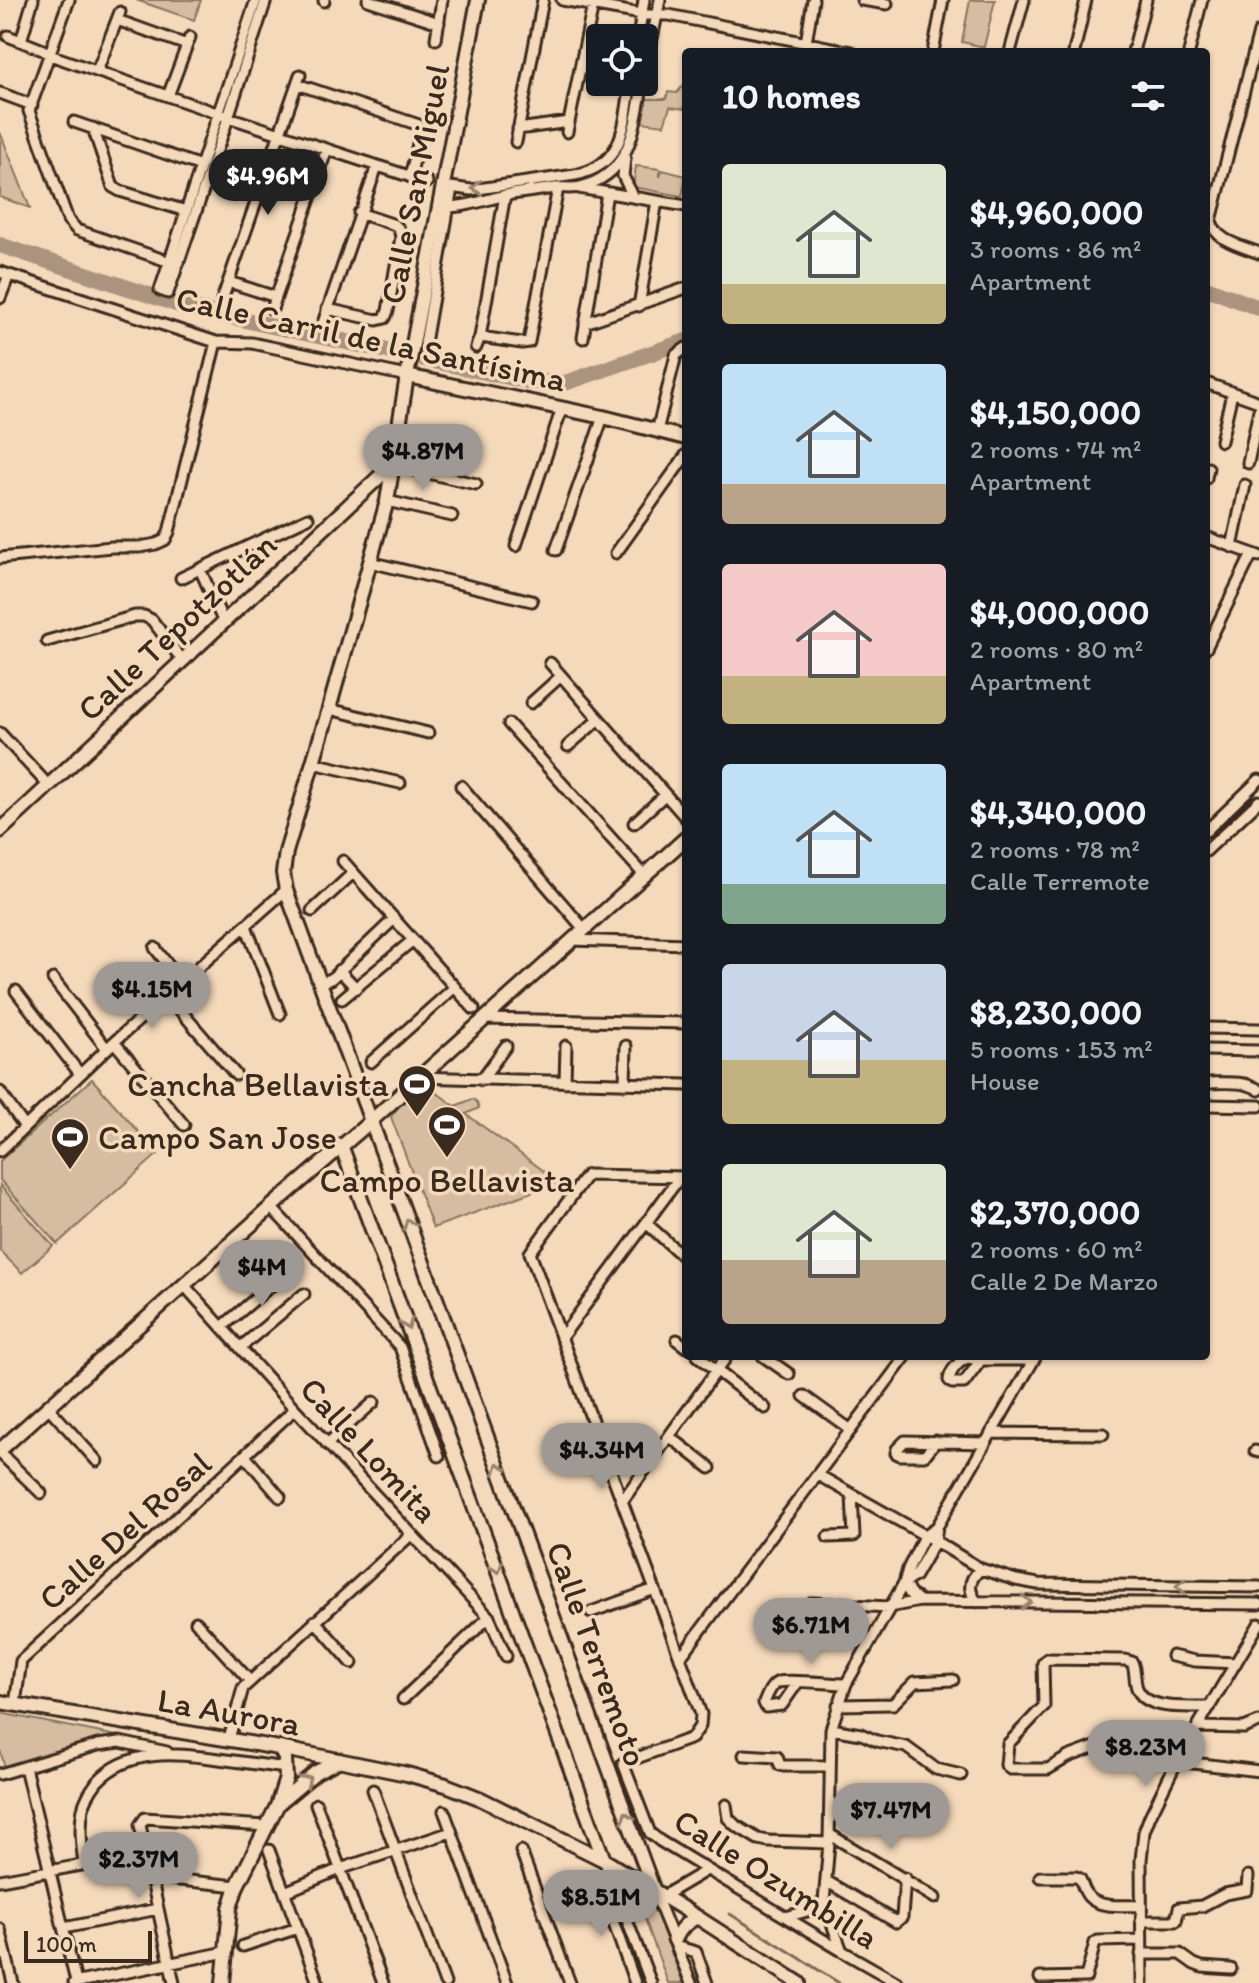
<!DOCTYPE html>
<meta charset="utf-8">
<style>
body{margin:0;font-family:Itim,sans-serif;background:#20242c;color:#f1f3f6;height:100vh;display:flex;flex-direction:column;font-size:30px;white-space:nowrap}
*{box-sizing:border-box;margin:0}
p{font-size:26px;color:#9ea1a6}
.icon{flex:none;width:44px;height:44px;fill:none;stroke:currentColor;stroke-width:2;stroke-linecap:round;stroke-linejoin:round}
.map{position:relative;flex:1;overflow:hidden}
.drawer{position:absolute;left:682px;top:48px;width:528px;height:1312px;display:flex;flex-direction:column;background:#171b24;border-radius:8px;box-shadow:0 2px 6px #0004}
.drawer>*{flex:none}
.controls{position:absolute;left:586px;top:24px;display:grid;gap:16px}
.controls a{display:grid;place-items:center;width:72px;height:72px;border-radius:8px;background:#171b24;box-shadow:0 2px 6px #0004;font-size:40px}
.scale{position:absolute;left:24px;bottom:20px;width:128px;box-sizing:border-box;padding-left:8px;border:4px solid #3b2a1e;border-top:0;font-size:22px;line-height:28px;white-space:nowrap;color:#3b2a1e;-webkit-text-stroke:6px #f4d9bb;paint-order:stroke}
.price{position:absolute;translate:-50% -68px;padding:0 18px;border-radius:28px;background:#9f9995;color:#111;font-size:26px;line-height:52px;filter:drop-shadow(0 2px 4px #0008)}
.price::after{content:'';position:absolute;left:50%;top:48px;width:24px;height:18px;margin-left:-12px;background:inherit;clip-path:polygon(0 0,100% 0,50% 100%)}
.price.selected{background:#222;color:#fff}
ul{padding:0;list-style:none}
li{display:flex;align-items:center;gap:24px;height:200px;padding:0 40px}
li span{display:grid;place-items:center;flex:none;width:224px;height:160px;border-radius:8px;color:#555}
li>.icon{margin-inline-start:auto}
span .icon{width:96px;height:96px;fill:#fffc;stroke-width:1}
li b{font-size:34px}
h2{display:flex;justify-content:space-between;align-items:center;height:96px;padding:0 40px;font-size:34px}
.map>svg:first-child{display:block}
.green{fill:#d6bda2;stroke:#887460;stroke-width:2}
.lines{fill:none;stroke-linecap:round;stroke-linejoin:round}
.stream{stroke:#7e6957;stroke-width:3}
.river{stroke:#ab937d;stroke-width:16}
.street-casing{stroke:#3b2a1e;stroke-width:15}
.secondary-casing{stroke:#3b2a1e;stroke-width:18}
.street{stroke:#f4d9bb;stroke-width:9}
.secondary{stroke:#f4d9bb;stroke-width:12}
.oneway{stroke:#98826c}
.labels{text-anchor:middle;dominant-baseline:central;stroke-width:7;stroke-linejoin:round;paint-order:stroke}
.street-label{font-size:34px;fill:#3b2a1e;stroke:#f4d9bb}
.poi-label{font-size:34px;fill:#3b2a1e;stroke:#f4d9bb;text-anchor:end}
</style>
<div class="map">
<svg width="1259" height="1983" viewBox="0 0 1259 1983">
<rect width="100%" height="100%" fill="#f4d9bb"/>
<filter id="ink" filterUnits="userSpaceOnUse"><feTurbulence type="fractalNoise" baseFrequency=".0125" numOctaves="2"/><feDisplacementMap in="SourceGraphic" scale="16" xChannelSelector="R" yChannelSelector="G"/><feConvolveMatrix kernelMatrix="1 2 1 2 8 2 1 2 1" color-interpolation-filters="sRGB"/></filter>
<g filter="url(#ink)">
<!-- green -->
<path class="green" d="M 136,0 L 201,0 L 194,20 Z
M 970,0 L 995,0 L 984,47 L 962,42 Z
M 686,82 L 686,102 L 684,109 L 670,107 L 664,125 L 641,122 L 644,99 L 666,99 L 668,92 L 677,93 Z
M 0,132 L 30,208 L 0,197 Z
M 636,166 L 660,169 L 660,177 L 662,170 L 686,176 L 682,196 L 633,187 Z
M 92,1079 L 158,1154 L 57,1244 L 0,1180 L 0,1161 Z
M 418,1079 L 455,1106 L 473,1099 L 477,1102 L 479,1108 L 466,1114 L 559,1182 L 433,1228 L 391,1117 Z
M 0,1185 L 53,1246 L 22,1273 L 0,1251 Z
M 0,1713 L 117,1736 L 5,1768 L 0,1750 Z
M 640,1905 L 654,1907 L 683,1983 L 668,1983 Z"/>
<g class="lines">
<!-- stream -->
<path class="stream" d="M 730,1914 L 839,1983"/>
<!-- river -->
<path class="river" d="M 0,245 L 185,307 L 527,381 L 565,383 L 686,341
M 1206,288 L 1259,308"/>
<!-- street casing -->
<g class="street-casing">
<path id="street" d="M 69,0 L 29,111 L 68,220 L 77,230 L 173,263
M 256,0 L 160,290 L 168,293 L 225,127 L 266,0
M 368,0 L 439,23
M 562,0 L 647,15 L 669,15 L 852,52
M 862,0 L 887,4
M 324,1 L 324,0
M 117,20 L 187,45
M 1259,32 L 1211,221 C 1215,241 1242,246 1259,253
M 8,36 L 43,50 L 50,55 L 228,117 L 427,182
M 638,38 L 644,0
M 436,39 L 442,0
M 21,41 L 33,0
M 806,43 L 813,0
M 933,52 L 943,0
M 1010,52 L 1024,0
M 1074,52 L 1086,0
M 1133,52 L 1146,0
M 1189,52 L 1202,0
M 97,71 L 120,12
M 644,78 L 660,0
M 297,84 L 419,125 L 421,131 L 410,177
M 0,93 L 32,105
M 168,96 L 190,37
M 74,122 L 201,166
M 93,128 L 113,187 L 120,191 L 186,211
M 518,129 L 569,122
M 567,132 L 593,5
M 516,142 L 543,0
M 625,158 L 623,176 L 633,196
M 443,186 L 471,190 L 575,175 C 625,165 624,124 631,82
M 579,188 L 686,206
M 438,206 C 462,210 488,198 512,194 C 526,192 541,190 555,188 C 563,187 572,189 580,187 C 633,174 634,126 643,82
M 0,272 L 216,342 L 252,343 L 407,376
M 229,282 L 276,297
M 0,298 L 9,275
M 222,300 L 300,75
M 639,306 L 657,201
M 272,309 L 327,149
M 327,309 L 377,320 L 385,318 L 388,311 L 401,237 L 399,229 L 395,225 L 359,213
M 585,323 L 686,288
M 322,326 L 377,166
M 480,337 L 522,343 L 529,342 L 558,188
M 583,338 L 607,193
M 425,343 L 452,188
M 476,347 L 480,337 L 505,195
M 1206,383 L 1259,402
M 657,431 L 676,355 L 686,348
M 1221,441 L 1232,393
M 1248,463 L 1259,410
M 393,465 L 476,484
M 1206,478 L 1208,468
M 387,501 L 452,516
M 1206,537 L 1259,556
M 516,546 L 562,408
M 1232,547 L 1245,485
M 556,550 L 603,417
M 616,553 L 686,455
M 0,558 L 112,547 L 140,547 L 156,544 L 165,540 L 169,532 L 216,342
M 370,562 L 532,601
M 200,569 L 224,623
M 181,578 L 308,518
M 47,641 L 135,616 L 144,616 L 152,620 L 183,661
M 1206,648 L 1252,554
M 550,663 L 686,818
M 531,703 L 561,676
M 329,709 L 428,733
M 509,724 L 644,875
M 0,733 L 48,785
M 568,746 L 598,720
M 313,763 L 400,783
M 461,786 L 584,929
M 634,823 L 665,795
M 1206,831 L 1259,780
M 1206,851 L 1259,801
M 343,861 L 474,1009
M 312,911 L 353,873
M 246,926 L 280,1014
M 572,940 L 686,944
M 155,948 L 181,982
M 339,970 L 356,988
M 53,979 L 107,1049
M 320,983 L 331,979 L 394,919
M 16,991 L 80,1074
M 167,995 L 236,1075
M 342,999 L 413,940
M 483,1019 L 686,1023
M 1206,1028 L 1259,1029
M 114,1042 L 184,1125
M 1206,1050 L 1259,1051
M 371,1062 L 455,987
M 418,1077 L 686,1085
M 481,1080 L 506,1046
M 565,1082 L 566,1046
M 1206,1083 C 1223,1083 1245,1080 1259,1090
M 625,1084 L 626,1046
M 0,1092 L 25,1127
M 1206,1105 L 1259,1106
M 0,1151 L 114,1042 L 286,890
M 686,1177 L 587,1175 L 530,1253 L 701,1714 L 700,1726 L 692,1738 L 623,1763 L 650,1833 L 660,1841 L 842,1951 L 898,1983
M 271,1207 L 400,1347 L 439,1456
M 646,1223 L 686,1259
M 184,1285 L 295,1409 L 489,1617 L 506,1656
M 222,1327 L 280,1278
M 561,1338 L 680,1177
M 677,1340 L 686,1347
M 241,1347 L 304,1294
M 698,1356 L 765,1408
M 763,1356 L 789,1374
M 981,1360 L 964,1383 L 952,1383 L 949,1380 C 950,1371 959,1361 967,1358 L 981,1360 L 1033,1360
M 804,1396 L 851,1430
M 48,1407 L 97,1461
M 991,1433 L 1103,1434
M 669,1436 L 710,1468
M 936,1441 L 925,1455 L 900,1455 L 896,1453 L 897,1449 L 905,1441 L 985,1443
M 327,1444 L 374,1402
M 1255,1451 L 1259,1452
M 0,1453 L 41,1493
M 245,1456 L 280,1497
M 818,1475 L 935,1541 L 981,1569 L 1016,1580 L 1038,1584 L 1259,1587
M 623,1500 L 727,1356
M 828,1537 L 854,1536 L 852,1495
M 904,1583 L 915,1576 L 935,1541 L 937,1527 L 1036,1356
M 904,1583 L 910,1594 L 920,1601
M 977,1602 C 967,1589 969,1579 981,1569
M 833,1605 L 824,1629 L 805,1628 L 801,1625 C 801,1618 805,1606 812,1603 L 889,1607 L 920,1601 L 1259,1604
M 591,1612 L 655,1589
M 315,1621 L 352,1663
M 196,1622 L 250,1681
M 1172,1656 L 1195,1661 L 1236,1663
M 680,1658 L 906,1356
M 798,1682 L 782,1705 L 766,1707 L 764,1703 C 767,1696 771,1684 779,1682 C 789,1679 832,1684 846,1684
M 403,1699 L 489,1617
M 15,1704 L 21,1661 L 295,1409
M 838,1705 L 893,1704 L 915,1682 L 953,1680
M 1198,1727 L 1244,1728 L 1259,1722
M 831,1729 L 861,1734 L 877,1741 L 906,1747 L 936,1769 L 961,1775
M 229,1739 L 243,1688 L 412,1534
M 1190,1740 L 1153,1739 L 1143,1740 L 1134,1745 L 1103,1744 L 1068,1757 L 1048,1769 L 1010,1769 L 1006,1765 L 1008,1744 L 1044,1706 L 1043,1663 L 1047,1659 L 1125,1660 L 1132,1662 C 1136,1671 1134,1680 1137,1688 C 1146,1712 1189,1706 1210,1707
M 744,1755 L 777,1757 L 780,1765 L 783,1766 L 829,1766
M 1177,1761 L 1259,1771
M 25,1767 L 76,1982
M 0,1774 L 98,1745 L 120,1742 L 167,1752
M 373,1790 L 445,1983
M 316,1804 L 383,1983
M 726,1805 L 728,1818 L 735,1825 L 758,1839 L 768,1841 L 829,1843
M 444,1811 L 507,1983
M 829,1834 L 935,1898
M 269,1850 L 318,1983
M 521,1851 L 570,1983
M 604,1860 L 651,1983
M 84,1864 C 82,1846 79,1828 83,1809 C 85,1800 91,1790 97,1782 C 129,1747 177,1754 219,1759 C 241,1762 264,1765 286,1768
M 151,1877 L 237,1886
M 1040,1877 L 1076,1877 L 1080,1879 C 1083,1885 1084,1892 1089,1897 C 1100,1909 1126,1905 1141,1906
M 0,1880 L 146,1853
M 826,1881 L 896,1922 L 902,1917 L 905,1878
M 599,1882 L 635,1983
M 654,1891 L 691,1983
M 285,1892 L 340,1869 L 451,1832
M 663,1896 L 707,1870
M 786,1917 L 807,1911 L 824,1902
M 1141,1921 L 1176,1921 L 1179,1908 L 1202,1906 L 1225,1894 L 1247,1890 L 1248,1876
M 64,1928 L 158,1909
M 0,1929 L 13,1983
M 243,1946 L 298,1928
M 678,1947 L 696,1952 L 707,1983
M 842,1951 L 824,1902 L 829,1843 L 831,1729 L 846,1684 L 904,1583 L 908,1569 L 924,1536 L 937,1527
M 1141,1954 L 1180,1954 L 1194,1964 L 1202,1967 L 1231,1969
M 1040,1978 L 1086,1977 L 1095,1943 L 1098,1941 L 1141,1940
M 74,1983 L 226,1952
M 174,1983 L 140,1825 L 145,1818 L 266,1826
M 1142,1983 L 1141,1860 L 1144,1832 L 1150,1816 L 1177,1761 L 1259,1624"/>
</g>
<!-- secondary casing -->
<g class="secondary-casing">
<path id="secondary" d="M 478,0 L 407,376 L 387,501 L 329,709 L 286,852 L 283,873 L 286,890 L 654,1891
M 407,376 L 603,417 L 686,438
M 0,831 L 392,465
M 341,1145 L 604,1860
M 0,1450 L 271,1207 L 371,1121 L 686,838
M 0,1702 L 279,1748 L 407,1774 L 446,1785 L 479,1798 L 604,1860 L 697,1917 L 799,1983
M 279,1803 L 316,1772 L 340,1760
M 675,1940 C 680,1928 686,1923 697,1917
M 223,1983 L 230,1908 L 237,1886 L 277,1806 L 286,1778 L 285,1758 L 279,1748"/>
</g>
<!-- street -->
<use href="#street" class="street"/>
<!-- secondary -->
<use href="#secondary" class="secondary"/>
</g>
<!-- one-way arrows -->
<defs><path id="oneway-chevron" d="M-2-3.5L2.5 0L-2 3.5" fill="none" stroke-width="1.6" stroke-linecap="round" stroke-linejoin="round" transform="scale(2)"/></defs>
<g class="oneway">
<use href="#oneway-chevron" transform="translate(477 188) rotate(175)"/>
<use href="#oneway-chevron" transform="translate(409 1224) rotate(-110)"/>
<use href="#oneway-chevron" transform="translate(407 1324) rotate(70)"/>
<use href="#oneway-chevron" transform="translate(499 1468) rotate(-110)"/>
<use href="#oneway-chevron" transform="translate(497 1568) rotate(70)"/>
<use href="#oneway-chevron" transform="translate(1181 1586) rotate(-179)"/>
<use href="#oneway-chevron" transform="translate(1026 1602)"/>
<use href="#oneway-chevron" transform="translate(306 1780) rotate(-40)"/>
<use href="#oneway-chevron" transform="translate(627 1817) rotate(-110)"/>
</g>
</g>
<!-- icons -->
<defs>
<g id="stadium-pin" transform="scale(2)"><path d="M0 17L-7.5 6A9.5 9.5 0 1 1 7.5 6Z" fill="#3b2a1e" stroke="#f4d9bb"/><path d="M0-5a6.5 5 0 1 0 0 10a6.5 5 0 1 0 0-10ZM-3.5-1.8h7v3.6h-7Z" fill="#fff"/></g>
</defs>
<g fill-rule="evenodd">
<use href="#stadium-pin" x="417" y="1084"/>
<use href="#stadium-pin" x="447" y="1125"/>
<use href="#stadium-pin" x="70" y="1137"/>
</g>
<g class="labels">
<!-- street labels -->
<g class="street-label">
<text transform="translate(415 184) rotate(-79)">Calle San Miguel</text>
<text transform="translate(371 339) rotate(12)">Calle Carril de la Santísima</text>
<text transform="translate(177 627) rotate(-43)">Calle Tepotzotlán</text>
<text transform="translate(369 1450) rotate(47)">Calle Lomita</text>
<text transform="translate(125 1531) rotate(-42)">Calle Del Rosal</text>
<text transform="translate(597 1654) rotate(70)">Calle Terremoto</text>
<text transform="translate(229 1712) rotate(10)">La Aurora</text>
<text transform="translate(776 1879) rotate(32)">Calle Ozumbilla</text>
</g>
<!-- poi labels -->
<g class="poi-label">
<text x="389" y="1084">Cancha Bellavista</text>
<text x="98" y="1137" text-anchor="start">Campo San Jose</text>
<text x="447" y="1180" text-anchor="middle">Campo Bellavista</text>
</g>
</g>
</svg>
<div class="controls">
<a><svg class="icon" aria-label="locate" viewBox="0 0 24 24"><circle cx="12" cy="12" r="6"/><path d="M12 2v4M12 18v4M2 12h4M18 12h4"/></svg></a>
</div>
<div class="scale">100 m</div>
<b class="price selected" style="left:268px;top:217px">$4.96M</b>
<b class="price" style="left:423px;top:492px">$4.87M</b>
<b class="price" style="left:152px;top:1030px">$4.15M</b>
<b class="price" style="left:262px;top:1308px">$4M</b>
<b class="price" style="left:602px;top:1491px">$4.34M</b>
<b class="price" style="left:811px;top:1666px">$6.71M</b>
<b class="price" style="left:1146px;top:1788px">$8.23M</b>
<b class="price" style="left:891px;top:1851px">$7.47M</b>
<b class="price" style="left:139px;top:1900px">$2.37M</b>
<b class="price" style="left:601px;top:1938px">$8.51M</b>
<section class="drawer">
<h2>10 homes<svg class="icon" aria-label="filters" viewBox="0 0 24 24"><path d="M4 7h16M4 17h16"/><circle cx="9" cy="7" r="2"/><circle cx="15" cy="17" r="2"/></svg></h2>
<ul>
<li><span style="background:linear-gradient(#dfe7d0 75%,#c2b280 0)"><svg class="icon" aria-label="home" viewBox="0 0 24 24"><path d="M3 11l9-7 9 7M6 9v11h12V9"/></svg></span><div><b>$4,960,000</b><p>3 rooms · 86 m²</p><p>Apartment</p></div></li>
<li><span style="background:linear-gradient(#bfe0f5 75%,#b9a48a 0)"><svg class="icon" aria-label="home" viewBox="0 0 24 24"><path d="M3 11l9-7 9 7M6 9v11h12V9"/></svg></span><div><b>$4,150,000</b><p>2 rooms · 74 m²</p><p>Apartment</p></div></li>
<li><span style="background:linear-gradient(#f6c9c9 70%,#c2b280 0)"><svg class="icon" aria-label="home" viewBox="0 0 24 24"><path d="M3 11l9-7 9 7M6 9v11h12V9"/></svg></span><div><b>$4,000,000</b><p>2 rooms · 80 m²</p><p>Apartment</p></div></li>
<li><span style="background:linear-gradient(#bfe0f5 75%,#7fa58c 0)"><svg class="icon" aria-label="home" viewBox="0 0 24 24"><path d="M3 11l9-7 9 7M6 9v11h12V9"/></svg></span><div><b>$4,340,000</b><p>2 rooms · 78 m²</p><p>Calle Terremote</p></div></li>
<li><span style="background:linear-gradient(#c9d6e8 60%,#c2b280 0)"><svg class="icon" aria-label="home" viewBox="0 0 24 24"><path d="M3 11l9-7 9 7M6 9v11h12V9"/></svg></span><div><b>$8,230,000</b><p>5 rooms · 153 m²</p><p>House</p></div></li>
<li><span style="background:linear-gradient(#dfe7d0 60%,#b9a48a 0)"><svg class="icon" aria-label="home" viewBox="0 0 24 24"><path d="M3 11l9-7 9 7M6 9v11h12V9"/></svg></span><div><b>$2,370,000</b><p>2 rooms · 60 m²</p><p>Calle 2 De Marzo</p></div></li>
</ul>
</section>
</div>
